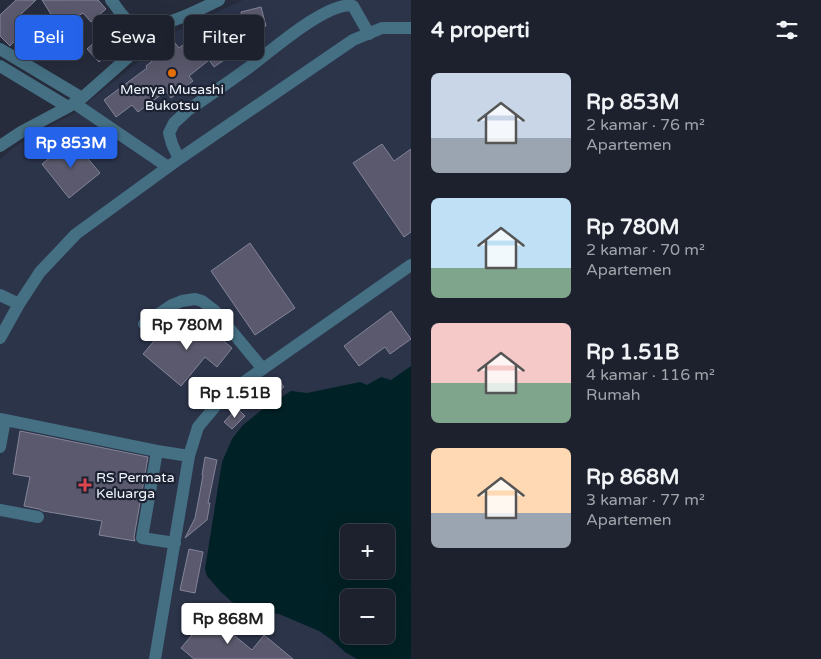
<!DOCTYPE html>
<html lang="id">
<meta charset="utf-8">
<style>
body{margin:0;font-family:"Varela Round",sans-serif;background:#292e39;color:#f1f3f6;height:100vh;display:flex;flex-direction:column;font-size:19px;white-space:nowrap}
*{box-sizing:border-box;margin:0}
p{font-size:16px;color:#a0a3aa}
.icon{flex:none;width:28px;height:28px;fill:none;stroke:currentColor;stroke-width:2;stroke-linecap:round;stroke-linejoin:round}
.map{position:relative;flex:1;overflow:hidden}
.sheet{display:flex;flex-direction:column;background:#1c212d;width:410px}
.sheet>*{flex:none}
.guide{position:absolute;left:15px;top:15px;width:320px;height:45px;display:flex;gap:10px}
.tools{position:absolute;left:340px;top:524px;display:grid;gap:10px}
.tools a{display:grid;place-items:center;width:55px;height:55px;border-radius:8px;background:#1c212d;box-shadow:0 5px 20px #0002,0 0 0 1px #3a3e49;font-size:25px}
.price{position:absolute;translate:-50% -42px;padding:0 11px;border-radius:5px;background:#fff;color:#222;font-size:16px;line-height:32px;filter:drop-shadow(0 1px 2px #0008)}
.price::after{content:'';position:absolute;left:50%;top:30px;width:15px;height:11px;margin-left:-8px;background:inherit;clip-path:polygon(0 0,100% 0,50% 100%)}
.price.on{background:#2563eb;color:#fff}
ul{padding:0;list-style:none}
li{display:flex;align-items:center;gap:15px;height:125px;padding:0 20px}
li span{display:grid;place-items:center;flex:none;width:140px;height:100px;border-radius:8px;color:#555}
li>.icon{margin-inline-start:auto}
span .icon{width:60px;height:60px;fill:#fffc;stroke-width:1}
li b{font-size:21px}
h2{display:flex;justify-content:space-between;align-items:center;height:60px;padding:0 20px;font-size:21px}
.pill{padding:0 18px;border-radius:8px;background:#1c212d;box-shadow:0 5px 20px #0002,0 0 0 1px #3a3e49;font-size:18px;line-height:45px}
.pill.on{background:#2563eb;color:#fff}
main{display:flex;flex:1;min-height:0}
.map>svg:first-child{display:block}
.built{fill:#2c344a;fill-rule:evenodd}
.water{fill:#002125;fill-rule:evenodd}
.building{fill:#5a596d;stroke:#848499}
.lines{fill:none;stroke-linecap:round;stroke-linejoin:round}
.minor{stroke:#456f83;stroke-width:12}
.food-dot{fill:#e8710a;stroke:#1c2232;stroke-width:2}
.health-dot{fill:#e0444e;stroke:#1c2232;stroke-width:2}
.labels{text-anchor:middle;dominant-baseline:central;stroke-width:4.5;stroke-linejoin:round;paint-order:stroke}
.poi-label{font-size:14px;fill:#f1f5fd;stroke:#1c2232}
</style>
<main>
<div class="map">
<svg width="411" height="659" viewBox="0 0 411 659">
<rect width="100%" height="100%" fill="#262c3c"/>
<!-- built -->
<path class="built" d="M 243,0 L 411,0 L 411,659 L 0,659 L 0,159 L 13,148 L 40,131 L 73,114 L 177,31 ZM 349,532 L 386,532 L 386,570 L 349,570 ZM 349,598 L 386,598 L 386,635 L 349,635 Z"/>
<!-- water -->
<path class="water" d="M 411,366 L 411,659 L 357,659 L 345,652 L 332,640 L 319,631 L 279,614 L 247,609 L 232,602 L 220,591 L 207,576 L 205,569 L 222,462 L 232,439 L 243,425 L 259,412 L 291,391 L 307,393 L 360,382 L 367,385 L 381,377 L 391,380 ZM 349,532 L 386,532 L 386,570 L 349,570 ZM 349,598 L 386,598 L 386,635 L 349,635 Z"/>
<!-- building -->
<path class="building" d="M 16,0 L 36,0 L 20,15 L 48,41 L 37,52 L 20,35 L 10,46 L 0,36 L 0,15 Z
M 42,0 L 98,0 L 106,9 L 91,22 L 83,13 L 59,27 Z
M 261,7 L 266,26 L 238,33 L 246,45 L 214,67 L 209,60 L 189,76 L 193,81 L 171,98 L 166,91 L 138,112 L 132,105 L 116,117 L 104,100 L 147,68 L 146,66 L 175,43 L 179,48 L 201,31 L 211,44 L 243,22 L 241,12 Z
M 97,40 L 109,53 L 99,62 L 87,49 Z
M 72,140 L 100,173 L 69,198 L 42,164 Z
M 382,144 L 394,161 L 411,149 L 411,232 L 404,237 L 353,163 Z
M 250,243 L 295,308 L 255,335 L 211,271 Z
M 391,311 L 411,339 L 390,354 L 385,347 L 359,366 L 344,346 Z
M 196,318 L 232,348 L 217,367 L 205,357 L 181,386 L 143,354 L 166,327 L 179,338 Z
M 277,378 L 284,387 L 265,401 L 259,392 Z
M 237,408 L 245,416 L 232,429 L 224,422 Z
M 20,431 L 148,457 L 134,537 L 135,541 L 99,535 L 102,521 L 43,511 L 39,509 L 24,506 L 30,477 L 13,474 Z
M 205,457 L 217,460 L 208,503 L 210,503 L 207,520 L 185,538 L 195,518 L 200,492 L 203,475 L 202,475 Z
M 189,549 L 203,552 L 195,593 L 180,590 Z
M 209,615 L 252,650 L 264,635 L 293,659 L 194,659 L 181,648 Z"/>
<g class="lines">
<!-- minor -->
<path class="minor" d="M 111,0 C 117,7 122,17 129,21 C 152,36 198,10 219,0
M 0,49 L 82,98
M 0,66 L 68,107
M 74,103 L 168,167
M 0,146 L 21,132 L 68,107 L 82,98 L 143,44 L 146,37 L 147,26
M 179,159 L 172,144 L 169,133 L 174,123 L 188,110 C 209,96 230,81 251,66 C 271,51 329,0 353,6 L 369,34
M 0,295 L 19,304
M 144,324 L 172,305 L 182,301 L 195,299 L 202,301 L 215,311 L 263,369
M 0,338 L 19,304 L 40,272 L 76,234 L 179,159 L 353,40 L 382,28 L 411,28
M 0,419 L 157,451
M 0,447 L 5,420
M 0,510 L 38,517
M 175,543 L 142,538 L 157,451 L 189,456
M 155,659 L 189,456 L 198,427 L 224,396 L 411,265"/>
</g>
<!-- markers -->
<circle class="food-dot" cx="172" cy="73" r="5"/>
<path class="health-dot" d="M82.5 477.5h5v5h5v5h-5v5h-5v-5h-5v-5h5z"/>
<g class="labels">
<!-- poi labels -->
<g class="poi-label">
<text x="172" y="89">Menya Musashi<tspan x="172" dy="16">Bukotsu</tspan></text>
<text x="96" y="477" text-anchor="start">RS Permata<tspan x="96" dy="16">Keluarga</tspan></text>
</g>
</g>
</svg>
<div class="tools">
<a>+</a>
<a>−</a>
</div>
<b class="price on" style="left:71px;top:169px">Rp 853M</b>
<b class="price" style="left:187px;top:351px">Rp 780M</b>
<b class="price" style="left:235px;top:419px">Rp 1.51B</b>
<b class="price" style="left:228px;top:645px">Rp 868M</b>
<div class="guide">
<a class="pill on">Beli</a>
<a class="pill">Sewa</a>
<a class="pill">Filter</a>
</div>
</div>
<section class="sheet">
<h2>4 properti<svg class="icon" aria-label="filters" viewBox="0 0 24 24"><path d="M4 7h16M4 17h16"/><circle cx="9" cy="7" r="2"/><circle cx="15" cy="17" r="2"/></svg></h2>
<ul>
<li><span style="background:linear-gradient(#c9d6e8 65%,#9aa5b1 0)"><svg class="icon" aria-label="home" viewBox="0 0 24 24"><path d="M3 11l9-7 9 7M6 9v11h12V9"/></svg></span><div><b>Rp 853M</b><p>2 kamar · 76 m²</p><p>Apartemen</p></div></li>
<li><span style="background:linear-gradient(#bfe0f5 70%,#7fa58c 0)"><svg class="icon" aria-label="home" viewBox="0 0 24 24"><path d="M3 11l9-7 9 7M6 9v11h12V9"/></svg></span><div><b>Rp 780M</b><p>2 kamar · 70 m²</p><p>Apartemen</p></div></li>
<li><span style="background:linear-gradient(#f6c9c9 60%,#7fa58c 0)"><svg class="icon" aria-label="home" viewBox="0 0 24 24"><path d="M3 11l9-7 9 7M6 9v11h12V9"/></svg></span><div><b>Rp 1.51B</b><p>4 kamar · 116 m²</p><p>Rumah</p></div></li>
<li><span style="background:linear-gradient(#ffd9b3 65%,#9aa5b1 0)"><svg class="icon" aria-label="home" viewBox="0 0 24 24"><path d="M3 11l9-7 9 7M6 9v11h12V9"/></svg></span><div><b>Rp 868M</b><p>3 kamar · 77 m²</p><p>Apartemen</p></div></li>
</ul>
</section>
</main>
